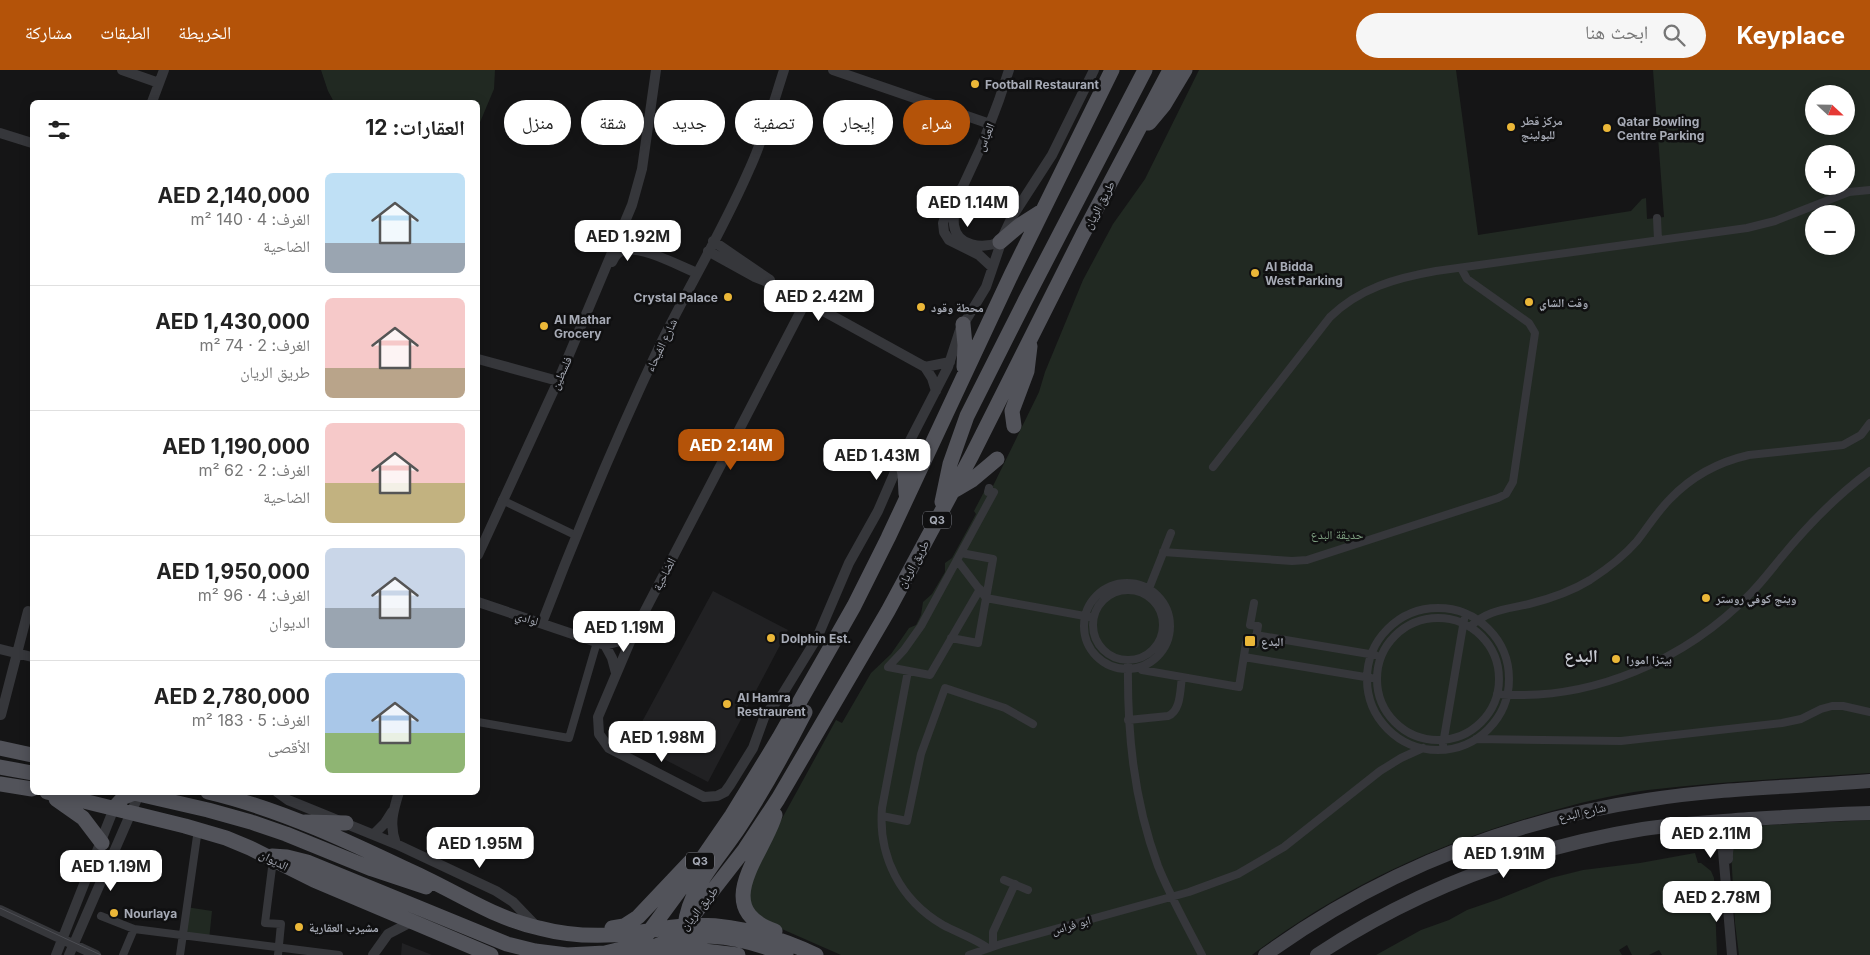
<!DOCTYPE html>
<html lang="ar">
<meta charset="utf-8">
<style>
body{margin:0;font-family:Inter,"Noto Naskh Arabic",sans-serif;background:#f6f6f6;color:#222;direction:rtl;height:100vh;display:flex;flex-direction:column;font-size:19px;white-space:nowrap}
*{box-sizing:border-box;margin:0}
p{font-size:16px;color:#767676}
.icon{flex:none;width:28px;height:28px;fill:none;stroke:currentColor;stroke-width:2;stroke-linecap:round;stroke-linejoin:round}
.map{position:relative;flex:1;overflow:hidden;direction:ltr}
.details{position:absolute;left:30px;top:30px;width:450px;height:695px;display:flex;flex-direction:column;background:#fff;border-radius:8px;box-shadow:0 2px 12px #0003;direction:rtl}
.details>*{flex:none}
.hud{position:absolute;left:495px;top:30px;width:475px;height:45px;direction:rtl;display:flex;gap:10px}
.needle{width:32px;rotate:112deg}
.fabs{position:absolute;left:1805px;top:15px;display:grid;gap:10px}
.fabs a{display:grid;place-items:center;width:50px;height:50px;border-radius:50%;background:#fff;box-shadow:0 2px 12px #0003;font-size:25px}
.price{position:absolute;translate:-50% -42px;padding:0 11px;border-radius:10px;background:#fff;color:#222;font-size:16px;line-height:32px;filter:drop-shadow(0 1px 2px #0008)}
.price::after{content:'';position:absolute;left:50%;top:30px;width:15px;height:11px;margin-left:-8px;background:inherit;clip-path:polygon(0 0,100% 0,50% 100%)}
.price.selected{background:#b45309;color:#fff}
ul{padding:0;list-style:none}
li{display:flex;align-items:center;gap:15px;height:125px;padding:0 15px}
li+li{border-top:1px solid #e0e0e0}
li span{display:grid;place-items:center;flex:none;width:140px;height:100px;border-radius:8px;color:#555}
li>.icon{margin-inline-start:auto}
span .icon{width:60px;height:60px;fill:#fffc;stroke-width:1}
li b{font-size:21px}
h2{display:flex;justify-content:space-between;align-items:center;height:60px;padding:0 15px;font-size:21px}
.tag{padding:0 18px;border-radius:22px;background:#fff;box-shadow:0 2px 12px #0003;font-size:18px;line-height:45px}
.tag.selected{background:#b45309;color:#fff}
header{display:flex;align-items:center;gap:30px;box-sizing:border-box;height:70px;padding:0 25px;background:#b45309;color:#fff}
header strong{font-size:24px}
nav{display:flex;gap:28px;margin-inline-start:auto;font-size:18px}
.search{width:350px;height:45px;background:#f6f6f6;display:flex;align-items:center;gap:12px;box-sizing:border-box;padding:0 18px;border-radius:28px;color:#767676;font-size:19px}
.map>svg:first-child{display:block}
.built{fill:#212123}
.green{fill:#212922;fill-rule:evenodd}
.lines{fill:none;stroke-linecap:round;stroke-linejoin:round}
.pedestrian{stroke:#36373b;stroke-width:8}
.minor{stroke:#36373b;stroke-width:10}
.secondary{stroke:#44454b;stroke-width:14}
.primary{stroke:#52535a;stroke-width:15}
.tram{stroke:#4d4e54;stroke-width:1}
.poi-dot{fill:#ebb738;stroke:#101011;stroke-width:2}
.labels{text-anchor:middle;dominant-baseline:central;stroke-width:5;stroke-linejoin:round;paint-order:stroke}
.shield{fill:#101011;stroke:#7a7c84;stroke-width:1}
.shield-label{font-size:11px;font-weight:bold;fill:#a7abb6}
.poi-label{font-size:12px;font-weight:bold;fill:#a7abb6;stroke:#101011;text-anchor:start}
.street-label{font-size:12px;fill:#a7abb6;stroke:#101011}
.park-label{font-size:12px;fill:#7fa082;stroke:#101011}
.district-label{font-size:18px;font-weight:bold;fill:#c8cad2;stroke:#101011}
</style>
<header>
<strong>Keyplace</strong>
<div class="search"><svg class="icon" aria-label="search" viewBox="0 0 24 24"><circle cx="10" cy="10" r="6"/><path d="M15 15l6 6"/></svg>ابحث هنا</div>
<nav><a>الخريطة</a><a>الطبقات</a><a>مشاركة</a></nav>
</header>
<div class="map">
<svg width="1870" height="885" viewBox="0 0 1870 885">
<rect width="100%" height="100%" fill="#151516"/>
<!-- built -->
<path class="built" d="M 713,521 L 788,560 L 708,712 L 631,672 Z
M 402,873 L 432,885 L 401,885 Z"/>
<!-- green -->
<path class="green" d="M 321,0 L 495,0 L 494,19 L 478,57 L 478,32 L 334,32 L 328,21 Z
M 1199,0 L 1456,0 L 1478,165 L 1631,141 L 1642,129 L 1646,128 L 1647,149 L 1664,147 L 1653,0 L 1870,0 L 1870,703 C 1796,708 1722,711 1648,720 C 1611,725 1574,734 1538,745 C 1434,774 1338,820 1252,885 L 841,885 L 757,848 L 746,823 L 773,765 L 836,650 L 842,653 L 871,603 L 891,584 L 909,558 L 916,555 L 921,545 L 923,532 L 932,524 L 945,502 L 945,493 L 952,488 L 976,444 L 974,441 L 986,418 L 992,418 L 1039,322 L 1045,302 L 1083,210 L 1113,154 L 1145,109 ZM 1814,24 L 1846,24 L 1846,56 L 1814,56 ZM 1814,84 L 1846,84 L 1846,116 L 1814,116 ZM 1814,144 L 1846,144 L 1846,176 L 1814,176 Z
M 1870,750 L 1870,885 L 1739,885 L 1735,853 L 1731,781 C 1732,772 1741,760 1750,756 Z
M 1695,783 L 1698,793 L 1701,793 L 1711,801 L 1714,808 L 1717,885 L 1662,885 L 1659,880 L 1649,885 L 1632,885 L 1627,875 L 1619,880 L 1622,885 L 1376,885 L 1421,860 L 1449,850 L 1467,840 L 1499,829 L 1551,808 L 1583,800 L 1640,793 Z
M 186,837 L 212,841 L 209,870 L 183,867 Z"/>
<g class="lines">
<!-- pedestrian -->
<path class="pedestrian" d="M 1657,148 L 1658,170
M 1213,397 L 1330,247 C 1360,218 1396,208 1436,201 L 1747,158 L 1775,151 L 1849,122 L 1870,120
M 502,430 L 577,466
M 1163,482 L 1292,491 L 1307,490 L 1498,428 L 1506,424 L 1513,412 L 1535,263 L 1529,253 L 1467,209 L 1461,198
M 957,490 L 986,528 L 1090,547
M1084 556a43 43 0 1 1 86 0a43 43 0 1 1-86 0Z
M 980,519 L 930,605 L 888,597 L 904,580 L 921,556 L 994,422 L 988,422 L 989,418
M1093 555a35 35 0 1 1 70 0a35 35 0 1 1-70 0Z
M 1148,521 L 1171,463
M1367 609a71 71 0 1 1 142 0a71 71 0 1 1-142 0Z
M1377 609a61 61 0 1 1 122 0a61 61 0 1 1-122 0Z
M 1470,557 C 1486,540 1508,539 1529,534 C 1549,529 1572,521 1590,510 C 1607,499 1624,486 1637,471 C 1648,457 1657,442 1670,429 C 1692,406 1718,392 1749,385 L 1843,375 L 1861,365 L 1870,353
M 1256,565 L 1375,585
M 951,568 L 978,573 L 993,489 L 961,483
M 1244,587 L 1371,608
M 1128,590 C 1127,660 1133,729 1158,796 C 1170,826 1187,856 1202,885
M 1142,597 L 1142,600 L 1239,617 L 1246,573 L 1255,574 L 1258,556 L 1250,555 L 1254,533
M 908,601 L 882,738 C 878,786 900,830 943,855 C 958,863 974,868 988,878
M 1497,624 C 1591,632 1686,590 1751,523 C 1761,513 1771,500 1780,489 C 1807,456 1836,426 1870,401
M 1128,650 L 1168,646 C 1181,641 1180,620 1182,607
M 478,652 L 569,668 L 597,572
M 1476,669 L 1621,671 L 1782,653 L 1801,649 L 1821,639 L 1832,636 L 1843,636 L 1870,642
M 1443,674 L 1464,550
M 882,746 L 907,751 L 921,684 L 945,618 L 1005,638 L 1033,654
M 273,790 L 265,853 L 281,854 L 278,885
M 1004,810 L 1028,820
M 101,846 L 134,859 L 339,885
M 993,876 L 993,862 L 1015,814
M 123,885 L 134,859
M 180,885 L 198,759
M 969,885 L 1001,874 L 1189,822 L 1238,804 L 1284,777 L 1380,701 L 1401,688 L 1423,678"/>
<!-- minor -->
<path class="minor" d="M 122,0 L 159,13
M 833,0 L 990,54
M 152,32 L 164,0
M 0,63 L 32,73
M 957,131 C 955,138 953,147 954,155 C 957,177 983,179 1000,172
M 622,158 L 629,171 L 641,179
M 713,171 L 770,210
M 708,181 L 755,207 L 780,217 L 925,297 L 932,308 L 936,321
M 612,192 C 615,186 618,181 625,180 C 643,176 679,196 697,203
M 992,197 L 979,185 L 949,170 L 944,162 L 943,153 L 946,144 L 963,116 L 982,75 L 999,30 L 1009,0
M 806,231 L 635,560 L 598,647 L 599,664 L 609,678 L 704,727 L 717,726 L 725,722 L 730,715 L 753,678 L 765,645 L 782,625 L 817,568 L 849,493 L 878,441 L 901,388 L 948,297 L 960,260 L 986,217 L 1004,164 L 1012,147 L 1052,85 L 1094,0
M 478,289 L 558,311
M 925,297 L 950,292
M 478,485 L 558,311 L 632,135 L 642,99 L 656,0
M 478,532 L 605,575 L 620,571 L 633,562
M 542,553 C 578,459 617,366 660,275 C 689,216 723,160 749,100 C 764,68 773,34 784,0
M 605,575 L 612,588 L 616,603
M 0,579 L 32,587
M 1,645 L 28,541
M 277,722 L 288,730 L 396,774 L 496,821 L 513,832 L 538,858
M 1698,753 C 1710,760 1720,766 1723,781 L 1732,885
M 374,764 L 385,753 L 392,742
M 396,774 C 389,755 393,741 399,722
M 1728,789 C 1727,771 1735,762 1747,749
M 0,840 L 96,885
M 56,885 L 116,733
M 69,885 L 140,722
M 373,885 L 388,864 L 411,852"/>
<!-- secondary -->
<path class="secondary" d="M 1265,885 C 1380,802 1507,751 1647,730 C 1721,718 1796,717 1870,711
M 1317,885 C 1415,820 1527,778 1643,759 C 1678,754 1713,752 1749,749 C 1789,747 1830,744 1870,743"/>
<!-- primary -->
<path class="primary" d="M 1149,53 L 1164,35 L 1185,0
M 1000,172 L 1020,155 L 1042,141
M 963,254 L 965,275 L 964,297
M 1014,356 L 1012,341 L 1027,301 L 1030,276
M 901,388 L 905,404 L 906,424
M 955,420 L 972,410 L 997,389
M 942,432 L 950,394 L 967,346 L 1025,231 L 1145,0
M 0,678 L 32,685
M 0,697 L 32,703
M 0,714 L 32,719
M 47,722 L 185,756 L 226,768 L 250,778 L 314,810 L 491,885
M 208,722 C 284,740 356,775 425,808 C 463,826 497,849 539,858 C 569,866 602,867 633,863 C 650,861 667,857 685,856 C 730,852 775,866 816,885
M 56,729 L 83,748 L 102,773
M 114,738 L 124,727 L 134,723 L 208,740 L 251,752 L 286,764 L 372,799 L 426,817
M 305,752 L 346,753
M 272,786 L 287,787 L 307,792 L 507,874 L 535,881 L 567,885
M 612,858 L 624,856 L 638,847 L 690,792
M 775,861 C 709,838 764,784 775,745
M 704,881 L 695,872 L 685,856 C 689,817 720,787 740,756 C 764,719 785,681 805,642
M 567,885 L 605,883 L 642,874
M 632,885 L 690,806 L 732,745 L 779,668 L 854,536 L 888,468 L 1012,203 L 1112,0
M 638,885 C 686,856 736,864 786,885
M 659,885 L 685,856 L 745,779 L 778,729 L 888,541 L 972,385 L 1083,164 L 1170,0
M 659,885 L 704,881 L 738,885"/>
<!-- tram -->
<path class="tram" d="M 0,838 L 101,885"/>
</g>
<!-- markers -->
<g class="poi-dot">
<circle cx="975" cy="14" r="5"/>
<circle cx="1511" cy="57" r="5"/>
<circle cx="1607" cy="58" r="5"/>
<circle cx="1255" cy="203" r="5"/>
<circle cx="728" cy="227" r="5"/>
<circle cx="1529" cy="232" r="5"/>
<circle cx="921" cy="237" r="5"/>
<circle cx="544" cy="256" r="5"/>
<circle cx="1706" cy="528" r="5"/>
<circle cx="771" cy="568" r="5"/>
<rect x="1244" y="565" width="12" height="12" rx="2.5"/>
<circle cx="1616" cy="589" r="5"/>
<circle cx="727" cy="634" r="5"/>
<circle cx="114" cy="843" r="5"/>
<circle cx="299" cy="857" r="5"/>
</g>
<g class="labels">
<!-- shield labels -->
<g class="shield">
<rect x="923" y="441.5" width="28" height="17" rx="4"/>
<rect x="686" y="782.5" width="28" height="17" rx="4"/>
</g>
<g class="shield-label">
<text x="937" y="450">Q3</text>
<text x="700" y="791">Q3</text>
</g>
<!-- poi labels -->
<g class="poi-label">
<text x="985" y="14">Football Restaurant</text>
<text x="1521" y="50">مركز قطر<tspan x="1521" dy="14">للبولينج</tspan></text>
<text x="1617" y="51">Qatar Bowling<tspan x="1617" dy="14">Centre Parking</tspan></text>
<text x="1265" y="196">Al Bidda<tspan x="1265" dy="14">West Parking</tspan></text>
<text x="718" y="227" text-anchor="end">Crystal Palace</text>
<text x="1539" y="232">وقت الشاي</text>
<text x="931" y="237">محطة وقود</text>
<text x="554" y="249">Al Mathar<tspan x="554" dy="14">Grocery</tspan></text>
<text x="1716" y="528">وينج كوفي روستر</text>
<text x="781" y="568">Dolphin Est.</text>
<text x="1261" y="571">البدع</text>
<text x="1626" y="589">بيتزا امورا</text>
<text x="737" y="627">Al Hamra<tspan x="737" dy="14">Restraurent</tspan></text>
<text x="124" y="843">Nourlaya</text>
<text x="309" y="857">مشيرب العقارية</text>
</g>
<!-- street labels -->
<g class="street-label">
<text transform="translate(985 67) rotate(-67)">العباس</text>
<text transform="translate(1099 135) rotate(-62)">طريق الريان</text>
<text transform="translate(661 275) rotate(-64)">شارع الفيحاء</text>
<text transform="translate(561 303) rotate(-66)">فلسطين</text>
<text transform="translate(913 494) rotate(-61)">طريق الريان</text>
<text transform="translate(664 504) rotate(-63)">الضاحية</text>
<text transform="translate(527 548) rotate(18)">لوادي</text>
<text transform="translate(1582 742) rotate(-13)">شارع البدع</text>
<text transform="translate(274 790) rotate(27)">الديوان</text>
<text transform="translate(699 838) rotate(-51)">طريق الريان</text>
<text transform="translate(1071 855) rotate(-16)">ابو فراس</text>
</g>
<!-- park labels -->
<g class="park-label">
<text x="1337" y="464">حديقة البدع</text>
</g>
<!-- district labels -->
<g class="district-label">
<text x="1581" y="585">البدع</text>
</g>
</g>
</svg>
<div class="fabs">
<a><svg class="needle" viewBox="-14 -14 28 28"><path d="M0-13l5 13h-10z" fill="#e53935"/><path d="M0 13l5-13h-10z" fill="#767676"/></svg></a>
<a>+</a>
<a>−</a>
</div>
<b class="price" style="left:968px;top:158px">AED 1.14M</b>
<b class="price" style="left:628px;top:192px">AED 1.92M</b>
<b class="price" style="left:819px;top:252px">AED 2.42M</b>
<b class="price selected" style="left:731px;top:401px">AED 2.14M</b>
<b class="price" style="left:877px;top:411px">AED 1.43M</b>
<b class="price" style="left:624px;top:583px">AED 1.19M</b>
<b class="price" style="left:662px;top:693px">AED 1.98M</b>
<b class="price" style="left:1711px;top:789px">AED 2.11M</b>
<b class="price" style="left:480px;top:799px">AED 1.95M</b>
<b class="price" style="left:1504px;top:809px">AED 1.91M</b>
<b class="price" style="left:111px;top:822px">AED 1.19M</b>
<b class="price" style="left:1717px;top:853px">AED 2.78M</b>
<div class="hud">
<a class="tag selected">شراء</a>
<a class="tag">إيجار</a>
<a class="tag">تصفية</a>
<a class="tag">جديد</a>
<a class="tag">شقة</a>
<a class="tag">منزل</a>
</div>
<section class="details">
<h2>العقارات: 12<svg class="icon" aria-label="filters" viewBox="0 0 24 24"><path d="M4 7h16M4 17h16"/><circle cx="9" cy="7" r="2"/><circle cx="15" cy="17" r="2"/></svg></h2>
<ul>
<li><span style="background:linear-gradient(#bfe0f5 70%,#9aa5b1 0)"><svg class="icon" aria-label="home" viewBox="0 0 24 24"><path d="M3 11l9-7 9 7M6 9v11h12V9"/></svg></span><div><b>AED 2,140,000</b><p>الغرف: 4 · 140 m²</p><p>الضاحية</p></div></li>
<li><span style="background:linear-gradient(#f6c9c9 70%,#b9a48a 0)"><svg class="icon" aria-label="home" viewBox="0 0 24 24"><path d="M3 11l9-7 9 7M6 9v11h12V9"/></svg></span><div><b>AED 1,430,000</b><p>الغرف: 2 · 74 m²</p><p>طريق الريان</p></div></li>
<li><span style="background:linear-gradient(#f6c9c9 60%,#c2b280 0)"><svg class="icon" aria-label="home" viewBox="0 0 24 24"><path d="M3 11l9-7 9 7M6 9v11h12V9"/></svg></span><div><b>AED 1,190,000</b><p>الغرف: 2 · 62 m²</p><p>الضاحية</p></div></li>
<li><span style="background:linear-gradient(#c9d6e8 60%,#9aa5b1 0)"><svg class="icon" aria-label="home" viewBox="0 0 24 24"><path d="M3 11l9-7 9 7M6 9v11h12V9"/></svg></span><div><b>AED 1,950,000</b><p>الغرف: 4 · 96 m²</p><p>الديوان</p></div></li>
<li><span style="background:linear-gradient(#a9c7e8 60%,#8fb573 0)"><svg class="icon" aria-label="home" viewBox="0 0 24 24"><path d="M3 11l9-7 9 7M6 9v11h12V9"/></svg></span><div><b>AED 2,780,000</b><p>الغرف: 5 · 183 m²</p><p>الأقصى</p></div></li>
</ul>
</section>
</div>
